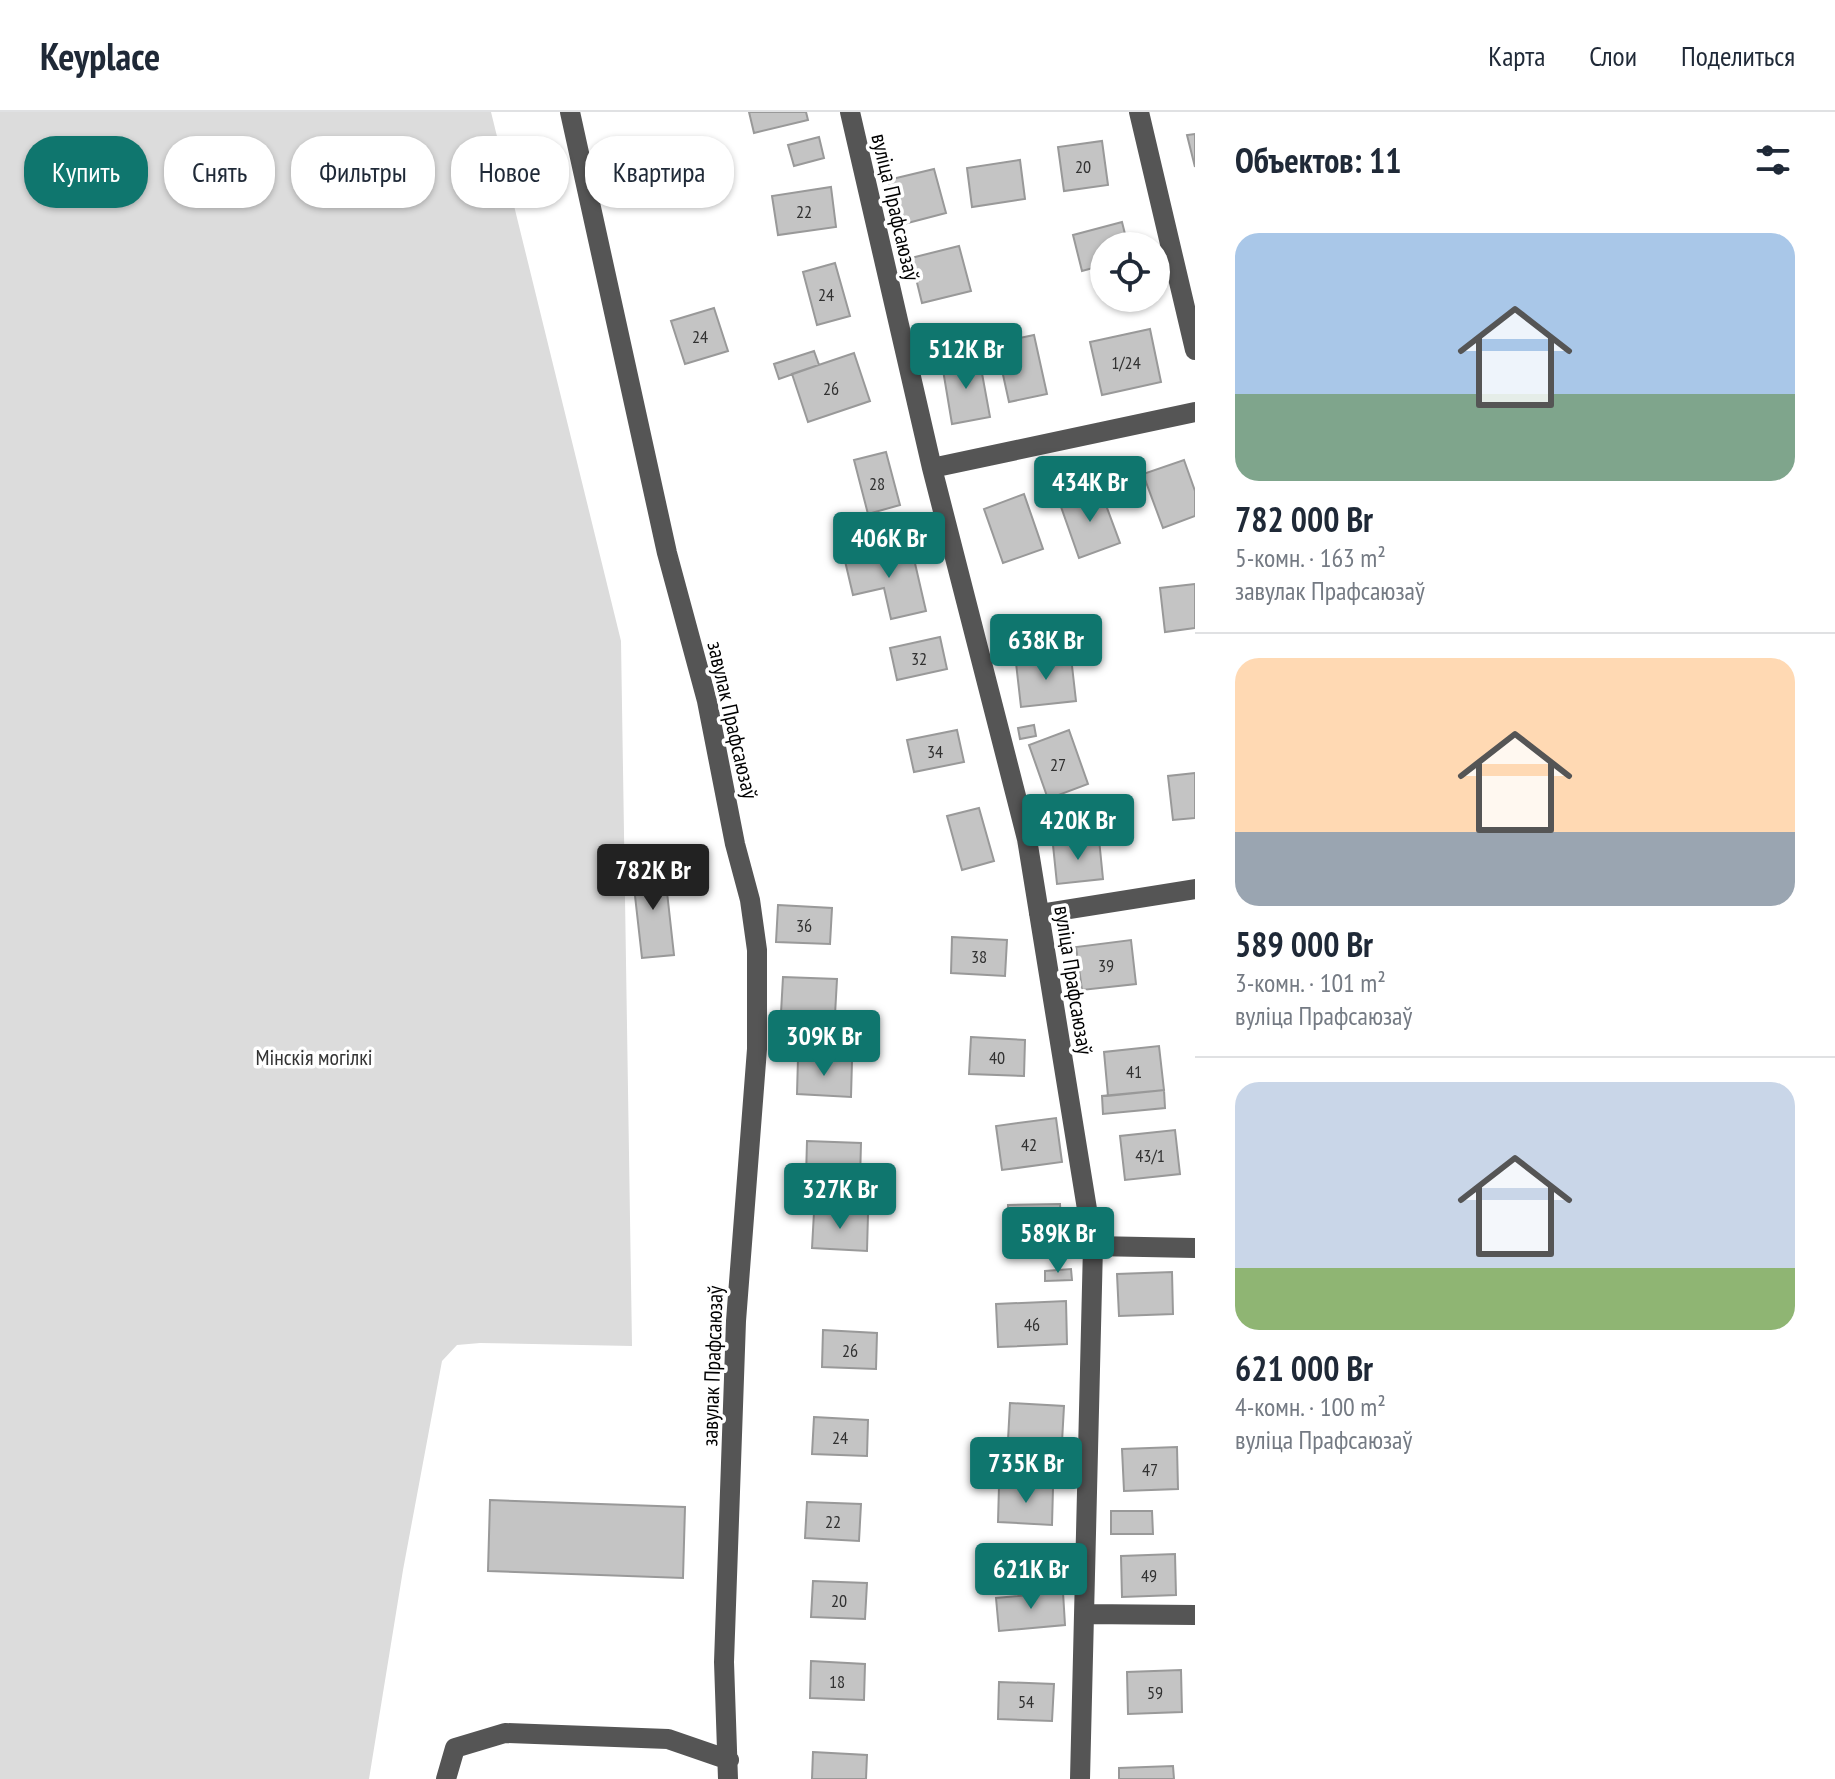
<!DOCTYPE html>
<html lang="ru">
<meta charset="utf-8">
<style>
body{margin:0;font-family:"PT Sans Narrow",sans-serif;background:#f2f2f3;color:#1f2937;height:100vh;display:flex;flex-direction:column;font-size:30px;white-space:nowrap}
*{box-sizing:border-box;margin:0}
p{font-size:26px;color:#747a83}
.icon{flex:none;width:44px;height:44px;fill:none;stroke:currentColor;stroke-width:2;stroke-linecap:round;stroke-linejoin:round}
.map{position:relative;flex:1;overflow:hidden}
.side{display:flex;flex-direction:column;background:#fff;width:640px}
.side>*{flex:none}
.guide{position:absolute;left:24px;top:24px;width:760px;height:72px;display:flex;gap:16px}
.buttons{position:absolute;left:1090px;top:120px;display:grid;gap:16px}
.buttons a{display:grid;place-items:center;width:80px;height:80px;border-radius:50%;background:#fff;box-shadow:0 2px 6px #0004;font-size:40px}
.price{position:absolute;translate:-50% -68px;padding:0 18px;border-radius:8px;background:#0f766e;color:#fff;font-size:26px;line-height:52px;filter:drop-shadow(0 2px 4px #0008)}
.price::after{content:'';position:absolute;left:50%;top:48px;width:24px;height:18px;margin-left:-12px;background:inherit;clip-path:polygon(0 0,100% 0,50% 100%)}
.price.on{background:#222;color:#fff}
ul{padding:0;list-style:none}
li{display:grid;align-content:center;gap:16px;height:424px;padding:0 40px}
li+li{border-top:2px solid #e0e1e3}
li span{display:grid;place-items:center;height:248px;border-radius:24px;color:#555}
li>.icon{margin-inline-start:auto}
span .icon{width:144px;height:144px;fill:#fffc;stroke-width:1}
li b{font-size:34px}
h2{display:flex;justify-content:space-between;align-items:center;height:96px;padding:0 40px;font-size:34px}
.chip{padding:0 28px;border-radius:32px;background:#fff;box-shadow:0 2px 6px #0004;font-size:28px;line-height:72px}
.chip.on{background:#0f766e;color:#fff}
header{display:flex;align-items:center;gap:48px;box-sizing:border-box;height:112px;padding:0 40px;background:#fff;border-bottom:2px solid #e0e1e3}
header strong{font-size:38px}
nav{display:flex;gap:44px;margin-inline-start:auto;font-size:28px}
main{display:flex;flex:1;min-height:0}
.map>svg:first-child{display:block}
.green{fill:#dcdcdc}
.building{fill:#c4c4c4;stroke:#999;stroke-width:2}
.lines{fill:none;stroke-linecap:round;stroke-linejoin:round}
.minor{stroke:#555;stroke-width:20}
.labels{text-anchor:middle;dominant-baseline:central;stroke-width:7;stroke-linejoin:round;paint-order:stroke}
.number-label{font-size:18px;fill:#313131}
.street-label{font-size:22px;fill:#000;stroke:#fff}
.park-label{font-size:22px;fill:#333;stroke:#fff}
</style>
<header>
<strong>Keyplace</strong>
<nav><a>Карта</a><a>Слои</a><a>Поделиться</a></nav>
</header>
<main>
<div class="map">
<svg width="1195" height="1667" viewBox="0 0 1195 1667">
<rect width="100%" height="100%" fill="#fff"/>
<!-- green -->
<path class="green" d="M 0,0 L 491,0 L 621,529 L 632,1234 L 480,1231 L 457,1233 L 442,1249 L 403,1458 L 369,1667 L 0,1667 Z"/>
<!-- building -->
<path class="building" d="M 749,0 L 806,0 L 808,8 L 754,21 Z
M 1195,22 L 1195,55 L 1187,23 Z
M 819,25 L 824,46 L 794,54 L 788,33 Z
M 1102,29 L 1108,73 L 1064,79 L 1058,35 Z
M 1020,48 L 1025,87 L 972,95 L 967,56 Z
M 934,57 L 946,101 L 900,113 L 888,68 Z
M 831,75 L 836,115 L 778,123 L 772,84 Z
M 1122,110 L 1128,134 L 1104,134 L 1104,153 L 1082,159 L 1073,123 Z
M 959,134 L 971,179 L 922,191 L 911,146 Z
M 835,151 L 850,204 L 817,213 L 803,160 Z
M 714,196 L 728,239 L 685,252 L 671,209 Z
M 1150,217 L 1161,270 L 1102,283 L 1090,230 Z
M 1034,223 L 1047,282 L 1009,290 L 996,231 Z
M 814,239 L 819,253 L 779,267 L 774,252 Z
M 854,241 L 870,289 L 808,310 L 792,262 Z
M 979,245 L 990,305 L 952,312 L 942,252 Z
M 886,340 L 900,393 L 868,402 L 854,348 Z
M 1184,348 L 1195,379 L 1195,404 L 1163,416 L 1143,362 Z
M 1100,377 L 1120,431 L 1079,446 L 1060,392 Z
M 1024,382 L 1043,437 L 1003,451 L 984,397 Z
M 911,434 L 926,499 L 891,507 L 884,476 L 853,483 L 845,449 Z
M 1195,472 L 1195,516 L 1165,520 L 1160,476 Z
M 940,525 L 947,557 L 897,568 L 890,536 Z
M 1071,545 L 1076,589 L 1021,595 L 1016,551 Z
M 1034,613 L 1036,624 L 1020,627 L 1018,616 Z
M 957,618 L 964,650 L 914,660 L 907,628 Z
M 1069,618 L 1088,672 L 1048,687 L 1029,633 Z
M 1195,661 L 1195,706 L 1173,708 L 1168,664 Z
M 979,696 L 994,749 L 962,758 L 947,704 Z
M 1099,727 L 1103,767 L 1057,772 L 1053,733 Z
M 664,753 L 674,843 L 642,846 L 632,757 Z
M 778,793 L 832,796 L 830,832 L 776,830 Z
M 952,825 L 1007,828 L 1005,864 L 951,861 Z
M 1131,828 L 1136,872 L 1082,878 L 1076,835 Z
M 783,865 L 837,867 L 835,903 L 781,901 Z
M 971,925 L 1025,928 L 1024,964 L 969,962 Z
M 1159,934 L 1164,978 L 1108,984 L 1104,940 Z
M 798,946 L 852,949 L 851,985 L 797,982 Z
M 1164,978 L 1165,996 L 1103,1002 L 1102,984 Z
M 1056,1006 L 1062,1050 L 1002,1058 L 996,1014 Z
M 1175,1018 L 1180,1062 L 1125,1068 L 1120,1024 Z
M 807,1029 L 861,1031 L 860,1068 L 806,1065 Z
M 1060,1092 L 1062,1133 L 1010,1134 L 1008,1093 Z
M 814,1100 L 868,1102 L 867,1139 L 812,1136 Z
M 1071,1157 L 1072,1168 L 1045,1169 L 1045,1159 Z
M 1172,1160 L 1173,1202 L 1119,1204 L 1117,1162 Z
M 1066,1189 L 1067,1232 L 998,1235 L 996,1192 Z
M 823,1218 L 877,1221 L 876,1257 L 822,1255 Z
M 1010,1291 L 1064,1294 L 1062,1330 L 1008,1328 Z
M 814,1305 L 868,1308 L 867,1344 L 812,1342 Z
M 1177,1335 L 1178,1377 L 1124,1379 L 1122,1337 Z
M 999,1374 L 1053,1376 L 1052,1413 L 998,1410 Z
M 490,1388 L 685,1395 L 683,1466 L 488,1459 Z
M 807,1390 L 861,1392 L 859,1429 L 805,1426 Z
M 1111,1399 L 1152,1399 L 1153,1422 L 1111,1422 Z
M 1175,1442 L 1176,1483 L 1122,1485 L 1121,1444 Z
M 813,1469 L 867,1471 L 865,1507 L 811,1505 Z
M 1063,1480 L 1065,1513 L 999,1519 L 996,1486 Z
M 811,1549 L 865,1552 L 864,1588 L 810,1586 Z
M 1181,1558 L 1182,1600 L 1128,1602 L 1127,1560 Z
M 999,1570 L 1054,1572 L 1052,1609 L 998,1607 Z
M 813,1640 L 867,1643 L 866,1667 L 812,1667 Z
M 1173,1654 L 1174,1667 L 1119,1667 L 1119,1656 Z"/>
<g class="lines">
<!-- minor -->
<path class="minor" d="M 570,0 L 667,441 L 707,589 L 735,732 L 750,788 L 757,838 L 757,937 L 736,1209 L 724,1550 L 728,1667
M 850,0 L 932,356 L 1027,727 L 1093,1134 L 1080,1667
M 1139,0 L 1195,238
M 932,356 L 1195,300
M 1039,802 L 1195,777
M 1093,1134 L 1195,1136
M 1084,1502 L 1195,1503
M 446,1667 L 455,1636 L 505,1621 L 668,1627 L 729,1648"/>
</g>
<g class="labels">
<!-- number labels -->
<g class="number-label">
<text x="1083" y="54">20</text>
<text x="804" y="99">22</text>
<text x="826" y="182">24</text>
<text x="700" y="224">24</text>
<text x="1126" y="250">1/24</text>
<text x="831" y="276">26</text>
<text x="877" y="371">28</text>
<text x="919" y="546">32</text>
<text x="935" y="639">34</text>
<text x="1058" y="652">27</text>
<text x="804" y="813">36</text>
<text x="979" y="844">38</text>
<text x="1106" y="853">39</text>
<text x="997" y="945">40</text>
<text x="1134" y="959">41</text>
<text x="1029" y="1032">42</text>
<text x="1150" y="1043">43/1</text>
<text x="1032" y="1212">46</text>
<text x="850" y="1238">26</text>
<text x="840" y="1325">24</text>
<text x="1150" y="1357">47</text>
<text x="833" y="1409">22</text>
<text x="1149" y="1463">49</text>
<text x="839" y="1488">20</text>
<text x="837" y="1569">18</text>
<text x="1155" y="1580">59</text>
<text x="1026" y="1589">54</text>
</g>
<!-- street labels -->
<g class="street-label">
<text transform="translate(896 95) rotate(77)">вуліца Прафсаюзаў</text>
<text transform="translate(733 608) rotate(77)">завулак Прафсаюзаў</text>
<text transform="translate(1074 868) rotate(81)">вуліца Прафсаюзаў</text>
<text transform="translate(712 1254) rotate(-88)">завулак Прафсаюзаў</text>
</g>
<!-- park labels -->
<g class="park-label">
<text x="314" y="945">Мінскія могілкі</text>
</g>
</g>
</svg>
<div class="buttons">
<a><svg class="icon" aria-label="locate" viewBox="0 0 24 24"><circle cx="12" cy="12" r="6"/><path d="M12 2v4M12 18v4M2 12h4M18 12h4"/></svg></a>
</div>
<b class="price" style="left:966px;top:279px">512K Br</b>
<b class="price" style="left:1090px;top:412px">434K Br</b>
<b class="price" style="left:889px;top:468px">406K Br</b>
<b class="price" style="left:1046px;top:570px">638K Br</b>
<b class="price" style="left:1078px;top:750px">420K Br</b>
<b class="price on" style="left:653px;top:800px">782K Br</b>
<b class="price" style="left:824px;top:966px">309K Br</b>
<b class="price" style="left:840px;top:1119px">327K Br</b>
<b class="price" style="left:1058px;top:1163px">589K Br</b>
<b class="price" style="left:1026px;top:1393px">735K Br</b>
<b class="price" style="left:1031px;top:1499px">621K Br</b>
<div class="guide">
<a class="chip on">Купить</a>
<a class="chip">Снять</a>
<a class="chip">Фильтры</a>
<a class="chip">Новое</a>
<a class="chip">Квартира</a>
</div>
</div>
<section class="side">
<h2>Объектов: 11<svg class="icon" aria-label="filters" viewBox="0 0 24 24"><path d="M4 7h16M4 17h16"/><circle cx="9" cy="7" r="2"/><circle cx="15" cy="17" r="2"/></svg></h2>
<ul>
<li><span style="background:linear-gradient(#a9c7e8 65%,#7fa58c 0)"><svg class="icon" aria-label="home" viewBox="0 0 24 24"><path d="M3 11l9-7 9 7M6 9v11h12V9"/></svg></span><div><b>782 000 Br</b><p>5-комн. · 163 m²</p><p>завулак Прафсаюзаў</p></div></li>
<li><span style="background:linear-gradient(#ffd9b3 70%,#9aa5b1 0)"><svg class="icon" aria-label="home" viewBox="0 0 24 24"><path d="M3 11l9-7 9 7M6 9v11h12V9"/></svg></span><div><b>589 000 Br</b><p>3-комн. · 101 m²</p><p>вуліца Прафсаюзаў</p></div></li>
<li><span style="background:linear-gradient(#c9d6e8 75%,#8fb573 0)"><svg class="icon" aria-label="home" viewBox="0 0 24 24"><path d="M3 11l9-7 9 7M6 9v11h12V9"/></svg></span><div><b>621 000 Br</b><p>4-комн. · 100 m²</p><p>вуліца Прафсаюзаў</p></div></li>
</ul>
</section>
</main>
